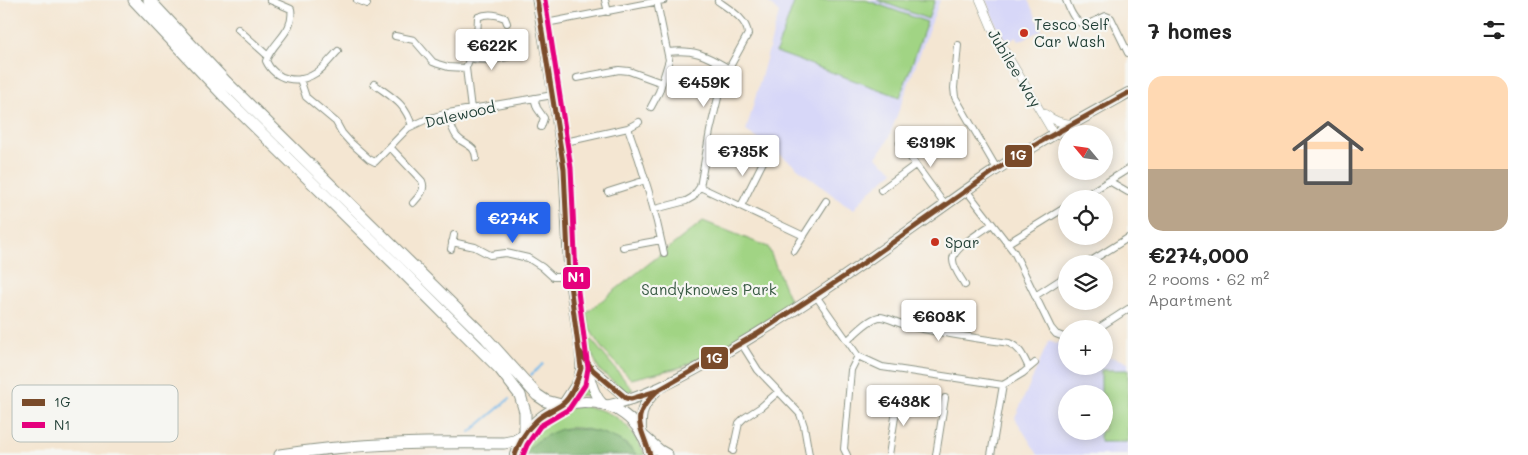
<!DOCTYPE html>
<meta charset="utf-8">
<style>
body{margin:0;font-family:Mali,sans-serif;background:#f2f2f2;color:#222;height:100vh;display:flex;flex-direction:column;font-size:19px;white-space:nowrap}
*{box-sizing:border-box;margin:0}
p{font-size:16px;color:#767676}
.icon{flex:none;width:28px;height:28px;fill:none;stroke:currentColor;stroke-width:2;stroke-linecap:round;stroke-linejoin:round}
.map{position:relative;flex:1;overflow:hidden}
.details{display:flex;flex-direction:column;background:#fff;width:400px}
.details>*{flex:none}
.needle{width:32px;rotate:299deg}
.controls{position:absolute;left:1058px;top:125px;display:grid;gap:10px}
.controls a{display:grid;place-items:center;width:55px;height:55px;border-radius:50%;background:#fff;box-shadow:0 2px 12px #0003;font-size:25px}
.price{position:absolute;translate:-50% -42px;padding:0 11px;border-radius:5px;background:#fff;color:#222;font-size:16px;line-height:32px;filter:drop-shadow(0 1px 2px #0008)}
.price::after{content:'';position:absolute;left:50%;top:30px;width:15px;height:11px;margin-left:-8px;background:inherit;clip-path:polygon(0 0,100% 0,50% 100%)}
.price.active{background:#2563eb;color:#fff}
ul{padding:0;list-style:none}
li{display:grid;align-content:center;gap:10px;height:265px;padding:0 20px}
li+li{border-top:1px solid #e0e0e0}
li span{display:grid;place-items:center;height:155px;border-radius:15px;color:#555}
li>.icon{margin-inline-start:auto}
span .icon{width:90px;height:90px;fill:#fffc;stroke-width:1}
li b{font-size:21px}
h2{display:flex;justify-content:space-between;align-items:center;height:60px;padding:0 20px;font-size:21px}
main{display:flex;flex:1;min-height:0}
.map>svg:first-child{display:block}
.built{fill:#d7d7f8;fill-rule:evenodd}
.green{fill:#a1d484;stroke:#60885c}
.forest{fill:#80b672;stroke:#507a53}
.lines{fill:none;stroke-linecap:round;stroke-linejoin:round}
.stream{stroke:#74b9eb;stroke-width:2}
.minor-casing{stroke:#8a9283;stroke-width:8}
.tertiary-casing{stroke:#8a9283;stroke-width:9}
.secondary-casing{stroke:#8a9283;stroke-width:11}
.primary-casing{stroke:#8a9283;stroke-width:12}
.trunk-casing{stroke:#8a9283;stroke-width:12}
.motorway-casing{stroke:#8a9283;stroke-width:13}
.minor{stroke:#fff;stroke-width:6}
.tertiary{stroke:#fff;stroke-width:8}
.secondary{stroke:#fff;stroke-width:9}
.primary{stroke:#fff;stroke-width:10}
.trunk{stroke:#fff;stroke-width:10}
.motorway{stroke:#fff;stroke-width:11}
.bus-1-casing{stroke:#f6f6f2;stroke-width:9}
.bus-2-casing{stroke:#f6f6f2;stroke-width:9}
.bus-1{stroke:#7a4b2a;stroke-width:5}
.bus-2{stroke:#e5007d;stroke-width:5}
.poi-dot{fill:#c8321e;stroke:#f6f6f2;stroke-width:2}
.labels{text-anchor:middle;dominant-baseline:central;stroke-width:4.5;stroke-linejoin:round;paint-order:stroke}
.poi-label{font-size:15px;fill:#1f3d34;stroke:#f6f6f2;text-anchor:start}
.street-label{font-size:15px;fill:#1f3d34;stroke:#f6f6f2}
.park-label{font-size:15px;fill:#395b44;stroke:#f6f6f2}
.key{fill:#f6f6f2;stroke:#b6beb9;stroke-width:1}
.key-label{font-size:14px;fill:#1f3d34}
.line-badge{stroke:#f6f6f2;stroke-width:2}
.badge-label{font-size:14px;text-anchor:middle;font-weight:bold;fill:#fff}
</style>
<main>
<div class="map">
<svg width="1128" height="455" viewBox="0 0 1128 455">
<rect width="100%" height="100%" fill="#f6f6f2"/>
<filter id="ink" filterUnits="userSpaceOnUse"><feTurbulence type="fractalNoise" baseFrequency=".02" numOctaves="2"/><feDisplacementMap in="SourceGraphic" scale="10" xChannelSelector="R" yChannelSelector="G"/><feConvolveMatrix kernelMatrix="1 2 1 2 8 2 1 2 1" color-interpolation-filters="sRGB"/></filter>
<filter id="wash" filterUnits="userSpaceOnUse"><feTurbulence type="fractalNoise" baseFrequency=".0096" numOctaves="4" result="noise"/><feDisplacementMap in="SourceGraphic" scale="20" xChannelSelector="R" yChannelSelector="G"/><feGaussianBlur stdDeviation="1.12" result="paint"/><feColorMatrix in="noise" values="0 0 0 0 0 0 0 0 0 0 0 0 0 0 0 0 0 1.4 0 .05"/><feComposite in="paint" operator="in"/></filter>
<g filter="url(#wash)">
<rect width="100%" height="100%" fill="#f4e6d2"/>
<!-- built -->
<path class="built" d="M 766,0 L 940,0 L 887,142 L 876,157 L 894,171 L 869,192 L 854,209 L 839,200 L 773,149 L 746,131 L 779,13 Z
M 986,0 L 1028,0 L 1042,30 L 1019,41 L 1016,37 L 1008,42 L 998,29 Z
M 1049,340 L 1055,344 L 1060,342 L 1066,343 L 1066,366 L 1104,366 L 1104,355 L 1128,362 L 1128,455 L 1038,455 L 1015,418 ZM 1066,394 L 1104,394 L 1104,431 L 1066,431 Z"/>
<!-- green -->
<path class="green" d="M 795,0 L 866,0 L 927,22 L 900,97 L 776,52 Z
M 877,0 L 935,0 L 928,19 Z
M 703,221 L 768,247 L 792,305 L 739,338 L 682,367 L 631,379 C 611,358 591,343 586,313 Z
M 585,332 L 633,390 L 627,392 L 600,371 L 590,350 Z
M 1101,370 L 1128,370 L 1128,442 L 1100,442 L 1100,431 L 1104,431 L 1104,394 L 1101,394 Z
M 583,383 L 587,385 L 589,396 L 576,395 Z
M 573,406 C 610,407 630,421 645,455 L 637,455 C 633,451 630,447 626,444 C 612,435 579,424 562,429 C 555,431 528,450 523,455 L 520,455 L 527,438 L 552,413 Z"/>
<!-- forest -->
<path class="forest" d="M 562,429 C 590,428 618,433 637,455 L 523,455 C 533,442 547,434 562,429 Z"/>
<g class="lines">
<!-- stream -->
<path class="stream" d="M 531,375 L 543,364
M 470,432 L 509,399"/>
</g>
</g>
<g filter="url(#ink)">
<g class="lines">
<!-- minor casing -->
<g class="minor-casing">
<path id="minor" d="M 270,0 L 291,9 C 295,32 272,42 266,61 C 275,80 298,85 316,73 C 324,68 331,58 338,51
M 357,0 L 367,4
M 605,0 L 608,12
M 1066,0 C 1069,8 1075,26 1087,24 C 1093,23 1100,18 1106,16 L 1111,18 L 1128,53
M 541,24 L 664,0
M 238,29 L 268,56
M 395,36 L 414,40 L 433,62 L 438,64 L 448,67 L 466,68
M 958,45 L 954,88 L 955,97 L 997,169
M 668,52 C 695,49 705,55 728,68
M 469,58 C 486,62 498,59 515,55
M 577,78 L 619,70 L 629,71 L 662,83
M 300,79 L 306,97 L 336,122 L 342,133 L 350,142 L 369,159 L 375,162 L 408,128 L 427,119 L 448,113 L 553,95
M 374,84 C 393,98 405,103 412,126
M 534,98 L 537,108 L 544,118 L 541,127
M 651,107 L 659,92 L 669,60 L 657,2
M 471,109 L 466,68 L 477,38 L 478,17 C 487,13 496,14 505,18 L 507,23
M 448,113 C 449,120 453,132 457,137 C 465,146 475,144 476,158
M 628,128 C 643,169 655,210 664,253
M 561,143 L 628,128 L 639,122
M 900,143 L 945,205
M 390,147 L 422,181 C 426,190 419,196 413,203
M 1109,181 L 1128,192
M 700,187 L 804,236
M 881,190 L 915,165
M 966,190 L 1014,252 L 1051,328 L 1056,334 L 1066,338
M 608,192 L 646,180
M 1080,199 L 1128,169
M 741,206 L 765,158
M 655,209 L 686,201 L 693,197 L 700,187 L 710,131 L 722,81 L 748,34 C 747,19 729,9 718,1
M 452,242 L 475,247 L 490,255 L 506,253 L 528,258 L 542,267 L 553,277 L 569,277
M 1008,243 L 1066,207
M 623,247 L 661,240
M 451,249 L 454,235
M 794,251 L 826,201
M 1086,264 L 1128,238
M 965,285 C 961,278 953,268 953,260 C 952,248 983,231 992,224
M 816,296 L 858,356 L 882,367 L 1003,385 L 1023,373 L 1035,363
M 1035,296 L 1066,276
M 1097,329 L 1128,309
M 848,340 C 856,333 867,320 879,317 C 885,316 897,323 905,325 C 938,333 974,338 1009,343 C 1021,348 1024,358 1029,368
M 741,343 L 758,370 L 800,414 L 804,426 L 809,455
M 733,451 L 739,423 L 744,418 L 761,407 L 778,392
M 847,455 L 844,449 L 851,370 L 858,356
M 889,455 L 898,398
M 936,455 L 945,398
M 991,455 L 1003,385"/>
</g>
<!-- tertiary casing -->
<g class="tertiary-casing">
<path id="tertiary" d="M 980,0 L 994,33 L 1054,134
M 1045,114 C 1054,121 1061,123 1072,124"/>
</g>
<!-- secondary casing -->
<g class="secondary-casing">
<path id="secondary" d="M 537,0 L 553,95 L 564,169 L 569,277 L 580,352 L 581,368 L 578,381 L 563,404
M 582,355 C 591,372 590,392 604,405
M 588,365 L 624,396 L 631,399"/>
</g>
<!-- primary casing -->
<g class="primary-casing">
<path id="primary" d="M 606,406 C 649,397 685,375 723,354 C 808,305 886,247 965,191 C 1017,154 1072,124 1128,93
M 641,433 C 640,413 642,405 656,391"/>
</g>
<!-- trunk casing -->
<g class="trunk-casing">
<path id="trunk" d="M 515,455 C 536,386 633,383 650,455"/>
</g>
<!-- motorway casing -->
<g class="motorway-casing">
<path id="motorway" d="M 134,0 L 229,101 L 401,270 L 500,369 L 520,395 L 525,412 L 525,433
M 149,0 L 226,82 L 485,337 L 537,395 L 546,401 L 561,405
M 643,436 L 660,451 L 667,455
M 280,455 C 354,443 429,442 504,443 L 514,441 L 523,436"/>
</g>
<!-- minor -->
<use href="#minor" class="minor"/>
<!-- tertiary -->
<use href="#tertiary" class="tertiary"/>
<!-- secondary -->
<use href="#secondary" class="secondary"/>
<!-- primary -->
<use href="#primary" class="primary"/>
<!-- trunk -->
<use href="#trunk" class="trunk"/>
<!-- motorway -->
<use href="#motorway" class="motorway"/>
<!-- bus-1 casing -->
<g class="bus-1-casing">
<path id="bus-1" d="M 580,352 L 593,370 L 626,398 L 631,399 L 657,391 L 757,334 L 845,276 L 997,169 L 1040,142 L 1128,93
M 515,455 C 519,443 525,431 535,422 C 542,414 552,411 561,405 C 571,399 578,379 581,368 L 569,277 L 564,169 L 537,0
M 650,455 C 641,425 629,418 657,391"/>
</g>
<!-- bus-2 casing -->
<g class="bus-2-casing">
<path id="bus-2" d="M 523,455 L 527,445 L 540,426 L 569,409 L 585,385 L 588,368 L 576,276 L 571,168 L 545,0"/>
</g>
<!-- bus-1 -->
<use href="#bus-1" class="bus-1"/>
<!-- bus-2 -->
<use href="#bus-2" class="bus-2"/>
</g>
</g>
<!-- markers -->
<g class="poi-dot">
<circle cx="1024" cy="33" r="5"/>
<circle cx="935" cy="242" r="5"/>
</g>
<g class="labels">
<!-- poi labels -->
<g class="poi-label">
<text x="1034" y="24">Tesco Self<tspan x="1034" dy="17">Car Wash</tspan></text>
<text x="945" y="242">Spar</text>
</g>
<!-- street labels -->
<g class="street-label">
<text transform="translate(1015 68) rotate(59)">Jubilee Way</text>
<text transform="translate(460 114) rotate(-13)">Dalewood</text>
</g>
<!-- park labels -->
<g class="park-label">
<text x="709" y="289">Sandyknowes Park</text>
</g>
</g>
<!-- legend -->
<rect x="12" y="385" width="166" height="57" rx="8" class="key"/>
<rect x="22" y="399" width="23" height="7" fill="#7a4b2a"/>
<rect x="22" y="422" width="23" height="6" fill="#e5007d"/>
<g class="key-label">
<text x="54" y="407">1G</text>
<text x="54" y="430">N1</text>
</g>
<g class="line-badge">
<rect x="1004" y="144" width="29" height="24" rx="5" fill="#7a4b2a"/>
<rect x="562" y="266" width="29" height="24" rx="5" fill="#e5007d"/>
<rect x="700" y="346" width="29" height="24" rx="5" fill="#7a4b2a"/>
</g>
<g class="badge-label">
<text x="1018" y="160">1G</text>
<text x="576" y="282">N1</text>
<text x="714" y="363">1G</text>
</g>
</svg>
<div class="controls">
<a><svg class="needle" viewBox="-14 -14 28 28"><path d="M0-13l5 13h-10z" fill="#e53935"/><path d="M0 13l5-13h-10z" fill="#767676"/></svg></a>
<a><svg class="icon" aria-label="locate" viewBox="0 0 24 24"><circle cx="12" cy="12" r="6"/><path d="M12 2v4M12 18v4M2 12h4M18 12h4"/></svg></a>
<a><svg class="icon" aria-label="layers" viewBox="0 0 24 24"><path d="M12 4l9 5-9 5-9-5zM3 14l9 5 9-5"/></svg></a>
<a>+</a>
<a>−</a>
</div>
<b class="price" style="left:492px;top:71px">€622K</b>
<b class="price" style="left:704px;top:108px">€459K</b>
<b class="price" style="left:931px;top:168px">€319K</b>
<b class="price" style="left:743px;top:177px">€735K</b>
<b class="price active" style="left:513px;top:244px">€274K</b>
<b class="price" style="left:939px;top:342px">€608K</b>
<b class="price" style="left:904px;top:427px">€438K</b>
</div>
<section class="details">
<h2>7 homes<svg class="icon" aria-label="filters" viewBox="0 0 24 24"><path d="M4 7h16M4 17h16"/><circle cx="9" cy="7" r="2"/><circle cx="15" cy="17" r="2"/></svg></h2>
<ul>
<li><span style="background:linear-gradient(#ffd9b3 60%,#b9a48a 0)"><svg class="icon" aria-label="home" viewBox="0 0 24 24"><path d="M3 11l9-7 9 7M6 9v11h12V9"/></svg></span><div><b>€274,000</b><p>2 rooms · 62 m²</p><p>Apartment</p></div></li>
</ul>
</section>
</main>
